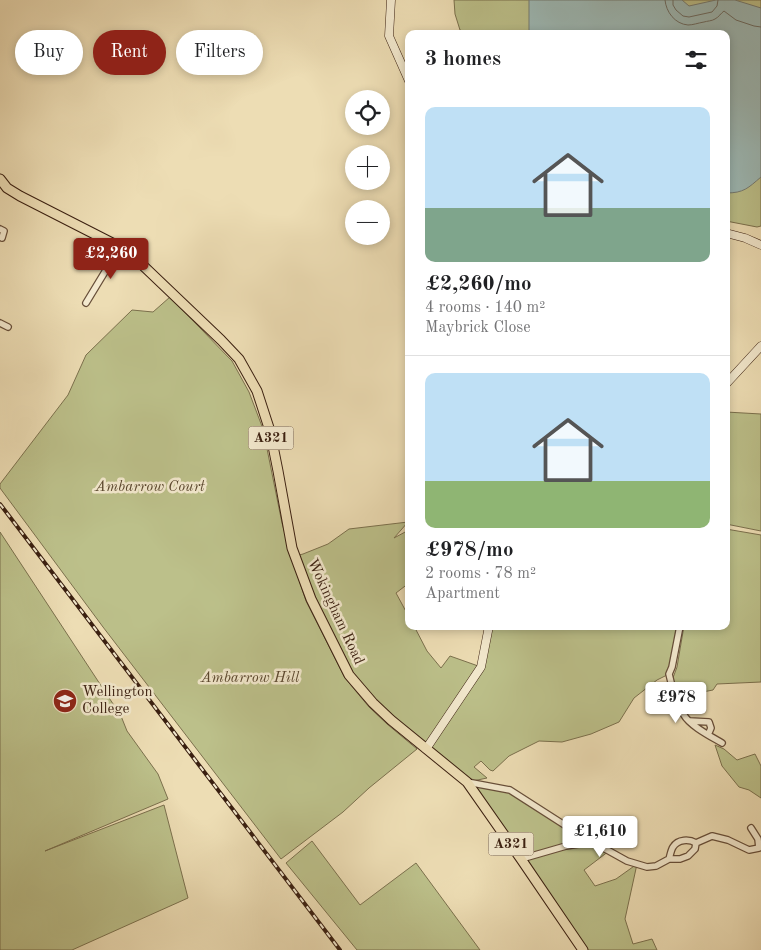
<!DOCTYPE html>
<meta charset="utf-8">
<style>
body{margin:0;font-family:"Old Standard TT",serif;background:#f6f6f6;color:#202124;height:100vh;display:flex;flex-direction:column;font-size:19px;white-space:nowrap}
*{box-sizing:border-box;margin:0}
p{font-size:16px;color:#757577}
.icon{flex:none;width:28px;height:28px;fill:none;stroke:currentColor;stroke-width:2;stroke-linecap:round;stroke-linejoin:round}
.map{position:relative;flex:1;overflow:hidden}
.sheet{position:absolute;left:405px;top:30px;width:325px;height:600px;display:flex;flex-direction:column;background:#fff;border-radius:10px;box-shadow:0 2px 8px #0003}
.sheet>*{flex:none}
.guide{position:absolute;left:15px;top:30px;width:315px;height:45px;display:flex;gap:10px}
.tools{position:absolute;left:345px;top:90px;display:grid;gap:10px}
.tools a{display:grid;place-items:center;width:45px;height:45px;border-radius:50%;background:#fff;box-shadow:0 2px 8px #0003;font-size:25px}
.price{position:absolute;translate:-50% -42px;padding:0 11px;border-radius:5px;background:#fff;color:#222;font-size:16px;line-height:32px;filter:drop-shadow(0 1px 2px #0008)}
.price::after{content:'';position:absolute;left:50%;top:30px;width:15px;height:11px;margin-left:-8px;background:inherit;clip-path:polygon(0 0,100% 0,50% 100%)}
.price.selected{background:#8f2418;color:#fff}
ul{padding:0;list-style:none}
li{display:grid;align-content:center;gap:10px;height:265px;padding:0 20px}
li+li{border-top:1px solid #e0e0e0}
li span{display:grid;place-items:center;height:155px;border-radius:10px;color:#555}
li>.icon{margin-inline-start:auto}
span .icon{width:90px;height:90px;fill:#fffc;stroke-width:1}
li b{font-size:21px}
h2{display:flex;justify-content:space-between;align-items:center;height:60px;padding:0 20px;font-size:21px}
.chip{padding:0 18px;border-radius:22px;background:#fff;box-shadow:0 2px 8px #0003;font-size:18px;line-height:45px}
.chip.selected{background:#8f2418;color:#fff}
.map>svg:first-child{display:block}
.green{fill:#bcc08a;stroke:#7b704d}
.water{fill:#9dbab7;stroke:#757c74}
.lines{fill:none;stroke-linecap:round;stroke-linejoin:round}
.shore{stroke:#6c6c64;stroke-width:1}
.street-casing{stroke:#674e39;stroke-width:8}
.secondary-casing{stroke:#3a1f10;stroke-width:9}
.primary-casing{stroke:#3a1f10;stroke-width:11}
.street{stroke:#f3e9ce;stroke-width:5.5}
.secondary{stroke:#f3e9ce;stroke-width:8}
.primary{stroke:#edddb4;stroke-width:9}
.rail-casing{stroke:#3a1f10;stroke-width:4}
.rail{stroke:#f3e9ce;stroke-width:2;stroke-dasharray:5.5;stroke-linecap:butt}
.labels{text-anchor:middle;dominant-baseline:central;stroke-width:5;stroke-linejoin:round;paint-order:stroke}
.shield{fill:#f3e9ce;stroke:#725c49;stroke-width:1}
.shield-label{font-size:14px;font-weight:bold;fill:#3a1f10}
.park-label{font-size:15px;font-style:italic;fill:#5a472e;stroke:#f3e9ce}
.street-label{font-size:15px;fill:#3a1f10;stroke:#f3e9ce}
.poi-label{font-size:15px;fill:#3a1f10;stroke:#f3e9ce;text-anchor:start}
</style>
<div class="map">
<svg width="761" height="950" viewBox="0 0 761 950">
<rect width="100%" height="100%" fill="#edddb4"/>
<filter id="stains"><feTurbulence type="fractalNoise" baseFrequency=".004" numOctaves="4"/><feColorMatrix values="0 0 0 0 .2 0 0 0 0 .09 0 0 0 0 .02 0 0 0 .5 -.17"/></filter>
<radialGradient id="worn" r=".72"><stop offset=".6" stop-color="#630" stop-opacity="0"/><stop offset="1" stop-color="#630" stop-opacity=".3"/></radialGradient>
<!-- green -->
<path class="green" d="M 454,0 L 761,0 L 761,226 L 757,227 L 726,221 L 726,34 L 488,34 L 488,33 C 478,35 468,34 460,30 L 455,14 Z
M 170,297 L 232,361 L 249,392 L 263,429 L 282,523 L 293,562 L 306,601 L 345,678 L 369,707 L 387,724 L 417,749 L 369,788 L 343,812 L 281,859 L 103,627 L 0,488 L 0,484 L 68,395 L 86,355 L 132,310 L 153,312 Z
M 726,412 L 761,414 L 761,531 L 726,524 Z
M 408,522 L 394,538 L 407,531 L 409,535 L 409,565 L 408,566 L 409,568 L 409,583 L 396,593 L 409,617 L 409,626 L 414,626 L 427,651 L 441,668 L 450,656 L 481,667 L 489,626 L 680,626 L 669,674 L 657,680 L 634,698 L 619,722 L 591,734 L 562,742 L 539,741 L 509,756 L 493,771 L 490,770 L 481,761 L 474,767 L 487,778 L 468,782 L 510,790 L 609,851 L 584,870 L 595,886 L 616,879 L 637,864 L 625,919 L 633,944 L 652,939 L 657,950 L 583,950 L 467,782 L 391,720 L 349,675 L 295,556 L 303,554 L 328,544 L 349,529 Z
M 726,529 L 761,535 L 761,682 L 717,684 L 713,690 L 687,695 L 678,689 L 667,694 L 677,667 L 684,626 L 726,626 Z
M 0,532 L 121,716 L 127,731 L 158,774 L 168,799 L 45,851 L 164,805 L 188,898 L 72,950 L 0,950 Z
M 715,745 L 724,749 L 737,760 L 755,754 L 761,766 L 761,798 L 749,790 L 739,787 L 722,766 Z
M 312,841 L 360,905 L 416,863 L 480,950 L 357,950 L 286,863 Z"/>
<!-- water -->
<path class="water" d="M 529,0 L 682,0 L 689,6 L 716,0 L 735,0 L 761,8 L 761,177 C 748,188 744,193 726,193 L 726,34 L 529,34 Z"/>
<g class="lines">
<!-- shore -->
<path class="shore" d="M 665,0 C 666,12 675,24 688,25 C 693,25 698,23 704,22 C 707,21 712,21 715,19 C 719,17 721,13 724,11 L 736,20 L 754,26 L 761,27
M 673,0 L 673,5 L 676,10 L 683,16 L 689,17 L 712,12 L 717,6 L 718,0"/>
<!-- street casing -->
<g class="street-casing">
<path id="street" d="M 0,229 L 4,231 L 2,238
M 86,303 L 120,247
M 0,323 L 8,327
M 680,626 L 672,667 L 669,674 C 672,688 676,703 684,715 C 690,726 712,737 722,743
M 690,721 L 709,722 L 711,728 L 708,735
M 467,782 L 510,790 L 591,842
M 696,843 L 712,836 L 728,840 L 749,850 L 759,848 L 758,839 L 751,828
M 521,859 L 566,846 L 591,842 L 609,851 L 627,861 L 647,867 L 656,866 L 669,859 L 680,859 L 688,856 L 695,849 L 696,843 C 689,839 678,839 673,847 C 671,850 670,856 669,859"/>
</g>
<!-- secondary casing -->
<g class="secondary-casing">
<path id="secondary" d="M 391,0 L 389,36 L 409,81
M 726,233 L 745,238 L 761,245
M 726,384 L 761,346
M 426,749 L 481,667 L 489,626"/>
</g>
<!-- primary casing -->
<g class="primary-casing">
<path id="primary" d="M 0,179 L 7,188 L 20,196 L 120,247 L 133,256 L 221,340 L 239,359 L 257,391 L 270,431 L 278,471 L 292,548 L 311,599 L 349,675 L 373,703 L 391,720 L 467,782 L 521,859 L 583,950"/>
</g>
<!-- street -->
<use href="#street" class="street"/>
<!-- secondary -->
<use href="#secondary" class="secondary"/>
<!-- primary -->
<use href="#primary" class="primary"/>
<!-- rail casing -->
<g class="rail-casing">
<path id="rail" d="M 0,504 L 340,950"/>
</g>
<!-- rail -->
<use href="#rail" class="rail"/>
</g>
<!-- icons -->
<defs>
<g id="school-disc" transform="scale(1.25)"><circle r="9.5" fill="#8f2418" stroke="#f3e9ce"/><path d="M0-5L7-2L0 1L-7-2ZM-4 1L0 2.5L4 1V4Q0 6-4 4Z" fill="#fff"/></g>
</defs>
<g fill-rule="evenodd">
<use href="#school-disc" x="65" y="701"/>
</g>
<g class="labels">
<!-- shield labels -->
<g class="shield">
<rect x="248.5" y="426.5" width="45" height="23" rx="4"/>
<rect x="488.5" y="832.5" width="45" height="23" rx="4"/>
</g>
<g class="shield-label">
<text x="271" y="438">A321</text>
<text x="511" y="844">A321</text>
</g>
<!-- park labels -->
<g class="park-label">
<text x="150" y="487">Ambarrow Court</text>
<text x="250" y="678">Ambarrow Hill</text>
</g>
<!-- street labels -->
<g class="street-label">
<text transform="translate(335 612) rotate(65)">Wokingham Road</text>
</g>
<!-- poi labels -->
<g class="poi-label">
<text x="82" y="692">Wellington<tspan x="82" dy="17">College</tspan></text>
</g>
</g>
<rect width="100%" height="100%" filter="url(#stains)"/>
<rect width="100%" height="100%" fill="url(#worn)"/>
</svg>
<div class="tools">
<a><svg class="icon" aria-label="locate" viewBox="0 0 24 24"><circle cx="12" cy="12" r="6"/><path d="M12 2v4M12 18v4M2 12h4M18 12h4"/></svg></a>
<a>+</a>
<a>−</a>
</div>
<b class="price selected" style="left:111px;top:280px">£2,260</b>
<b class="price" style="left:676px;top:724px">£978</b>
<b class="price" style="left:600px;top:858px">£1,610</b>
<div class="guide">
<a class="chip">Buy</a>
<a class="chip selected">Rent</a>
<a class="chip">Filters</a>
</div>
<section class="sheet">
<h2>3 homes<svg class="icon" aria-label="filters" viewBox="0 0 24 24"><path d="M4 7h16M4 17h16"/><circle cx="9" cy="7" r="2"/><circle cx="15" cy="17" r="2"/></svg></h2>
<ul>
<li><span style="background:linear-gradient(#bfe0f5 65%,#7fa58c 0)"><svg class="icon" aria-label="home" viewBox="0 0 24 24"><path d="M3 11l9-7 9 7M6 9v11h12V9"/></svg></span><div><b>£2,260/mo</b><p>4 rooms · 140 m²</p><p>Maybrick Close</p></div></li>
<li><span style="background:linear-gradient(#bfe0f5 70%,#8fb573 0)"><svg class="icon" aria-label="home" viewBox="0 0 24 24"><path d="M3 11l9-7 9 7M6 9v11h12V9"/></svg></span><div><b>£978/mo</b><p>2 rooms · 78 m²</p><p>Apartment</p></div></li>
</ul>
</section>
</div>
